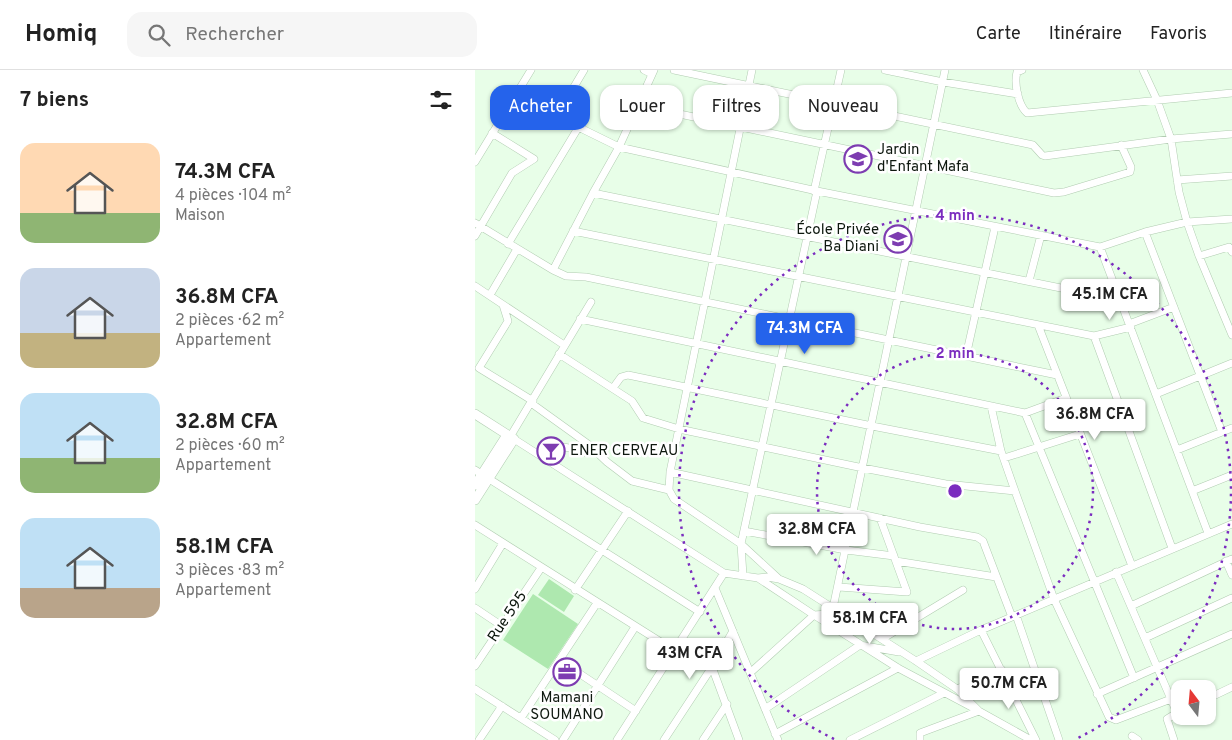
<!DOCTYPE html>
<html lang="fr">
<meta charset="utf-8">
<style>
body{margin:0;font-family:Overpass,sans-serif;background:#f6f6f6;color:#222;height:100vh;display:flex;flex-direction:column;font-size:19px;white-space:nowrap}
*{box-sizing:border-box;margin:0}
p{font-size:16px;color:#767676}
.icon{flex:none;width:28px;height:28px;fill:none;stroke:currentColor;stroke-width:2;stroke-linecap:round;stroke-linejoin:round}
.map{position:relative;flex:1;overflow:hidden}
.side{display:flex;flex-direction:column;background:#fff;width:475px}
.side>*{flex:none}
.banner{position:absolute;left:15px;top:15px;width:475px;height:45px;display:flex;gap:10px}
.needle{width:32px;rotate:344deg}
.controls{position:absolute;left:696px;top:610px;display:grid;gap:10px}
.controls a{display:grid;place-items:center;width:45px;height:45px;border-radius:10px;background:#fff;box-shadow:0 1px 4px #0004;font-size:25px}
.price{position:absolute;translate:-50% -42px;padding:0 11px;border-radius:5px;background:#fff;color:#222;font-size:16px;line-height:32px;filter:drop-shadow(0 1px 2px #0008)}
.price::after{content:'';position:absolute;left:50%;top:30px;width:15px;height:11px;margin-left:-8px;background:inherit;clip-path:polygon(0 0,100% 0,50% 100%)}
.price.current{background:#2563eb;color:#fff}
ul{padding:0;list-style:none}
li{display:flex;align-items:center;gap:15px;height:125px;padding:0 20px}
li span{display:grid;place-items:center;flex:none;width:140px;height:100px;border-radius:15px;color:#555}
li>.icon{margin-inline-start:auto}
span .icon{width:60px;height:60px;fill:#fffc;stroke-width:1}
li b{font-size:21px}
h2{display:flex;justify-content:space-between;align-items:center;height:60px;padding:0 20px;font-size:21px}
.tag{padding:0 18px;border-radius:15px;background:#fff;box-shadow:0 1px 4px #0004;font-size:18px;line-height:45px}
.tag.current{background:#2563eb;color:#fff}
header{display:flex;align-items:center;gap:30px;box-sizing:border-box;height:70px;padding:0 25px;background:#fff;border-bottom:1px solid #e0e0e0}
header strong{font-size:24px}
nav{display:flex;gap:28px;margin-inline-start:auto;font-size:18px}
.search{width:350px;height:45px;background:#f6f6f6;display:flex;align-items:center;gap:12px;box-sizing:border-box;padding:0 18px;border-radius:15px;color:#767676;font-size:19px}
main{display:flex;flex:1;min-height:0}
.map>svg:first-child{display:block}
.green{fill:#aee8af}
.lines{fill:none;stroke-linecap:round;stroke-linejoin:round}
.minor-casing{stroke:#b1ccb1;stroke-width:8}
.tertiary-casing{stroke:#b1ccb1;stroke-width:10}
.minor{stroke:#fff;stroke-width:7}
.tertiary{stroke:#fff;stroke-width:9}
.ring{fill:none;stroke:#7b2cbf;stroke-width:2.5;stroke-dasharray:2.5 5}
.labels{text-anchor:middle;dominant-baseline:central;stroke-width:5;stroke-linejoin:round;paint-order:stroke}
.poi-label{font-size:15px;fill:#0e180f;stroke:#fff;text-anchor:start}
.street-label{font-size:15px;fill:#0e180f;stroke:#fff}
.centre{fill:#7b2cbf;stroke:#fff;stroke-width:2.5}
.ring-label{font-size:15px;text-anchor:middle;font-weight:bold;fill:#7b2cbf;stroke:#fff;stroke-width:5;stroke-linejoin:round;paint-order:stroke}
</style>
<header>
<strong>Homiq</strong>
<div class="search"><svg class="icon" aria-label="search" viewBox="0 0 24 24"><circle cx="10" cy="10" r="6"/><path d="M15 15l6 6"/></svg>Rechercher</div>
<nav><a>Carte</a><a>Itinéraire</a><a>Favoris</a></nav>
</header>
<main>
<section class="side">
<h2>7 biens<svg class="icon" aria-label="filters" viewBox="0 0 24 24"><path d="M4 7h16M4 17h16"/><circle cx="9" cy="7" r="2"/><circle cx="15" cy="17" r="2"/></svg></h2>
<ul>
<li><span style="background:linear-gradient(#ffd9b3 70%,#8fb573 0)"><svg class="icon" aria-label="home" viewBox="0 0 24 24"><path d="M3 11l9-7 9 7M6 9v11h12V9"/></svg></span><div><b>74.3M CFA</b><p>4 pièces · 104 m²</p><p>Maison</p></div></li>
<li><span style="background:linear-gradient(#c9d6e8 65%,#c2b280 0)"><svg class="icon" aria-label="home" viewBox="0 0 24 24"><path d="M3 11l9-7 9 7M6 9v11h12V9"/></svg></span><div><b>36.8M CFA</b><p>2 pièces · 62 m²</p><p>Appartement</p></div></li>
<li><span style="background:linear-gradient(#bfe0f5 65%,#8fb573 0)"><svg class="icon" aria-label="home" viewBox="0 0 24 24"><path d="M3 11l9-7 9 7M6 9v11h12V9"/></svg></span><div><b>32.8M CFA</b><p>2 pièces · 60 m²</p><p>Appartement</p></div></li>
<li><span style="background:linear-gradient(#bfe0f5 70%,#b9a48a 0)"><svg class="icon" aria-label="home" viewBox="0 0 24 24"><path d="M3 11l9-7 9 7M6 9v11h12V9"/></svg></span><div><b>58.1M CFA</b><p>3 pièces · 83 m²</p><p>Appartement</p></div></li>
</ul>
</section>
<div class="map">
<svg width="757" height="670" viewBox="0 0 757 670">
<rect width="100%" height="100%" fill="#e8fee8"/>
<!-- green -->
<path class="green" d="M 74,509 L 99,526 L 89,542 L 63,525 Z
M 58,524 L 103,554 L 73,599 L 28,570 Z"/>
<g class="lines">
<!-- minor casing -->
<g class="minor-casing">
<path id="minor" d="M 169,0 L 177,4
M 179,0 L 144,77 L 118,123 L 78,200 L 91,206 L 111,207 L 582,305
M 199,0 L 558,75 L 567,85 L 570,86 L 696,69 L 757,64
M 277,0 L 195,402 L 194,420 L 199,429 L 266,474 L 304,509
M 410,0 L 468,12 L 543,24
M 547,0 L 542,2 C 539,13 543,35 552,43 L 757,23
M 668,0 L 682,30 L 696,69 L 704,122 L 712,152 L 724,186 L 757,265
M 40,26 L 144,77 L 342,121 L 625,177 L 670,162 L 712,152 L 757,149
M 162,35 L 579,123 L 589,122 L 655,102 L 656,97 L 646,75
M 81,47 L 109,0
M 0,92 L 56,0
M 702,110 L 757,106
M 339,121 L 366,0
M 118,123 L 645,230
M 0,153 L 78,200
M 98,161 L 619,266 L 656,257
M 670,162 L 747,362
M 0,166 L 37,103 L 59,89 L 17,63
M 33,174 L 103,58
M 625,177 L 733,463
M 724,186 L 754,177 L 757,182
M 554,211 L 566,165
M 0,216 L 89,275
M 15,225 L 42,179
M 28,235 L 33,251 L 4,298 L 58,331
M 105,249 L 550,343 L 591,328
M 654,254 L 699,237
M 563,255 L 657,496
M 619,266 L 697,478
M 84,284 L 157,331 L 168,348 L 204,359 L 388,398 L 471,414 L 540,421 L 579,529 L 634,647 L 641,650 L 696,629
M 491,286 L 520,157
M 138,318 L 146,307 L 153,305 L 397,356 L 526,381
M 681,324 L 757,293
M 56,333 L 113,374 L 132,392 L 157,411 L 194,420
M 516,336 L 526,381 L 540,421
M 550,343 L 659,608
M 35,367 L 116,232
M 39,369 L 249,503 L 283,508 L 339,545 L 423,598 L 504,641 L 556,670
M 702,380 L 757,358
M 68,388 C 91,365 95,385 122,383
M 529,388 L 605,364
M 0,400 L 225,542
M 195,402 L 445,457 L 502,467 L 508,471 L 537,547
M 717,421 L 757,405
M 0,455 L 200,581
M 269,461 L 371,480 L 419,486
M 421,491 L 521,507
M 751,491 L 757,505
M 641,502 L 702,643
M 268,506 L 266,474 L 342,121
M 283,508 L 292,507 L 304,509 L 328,519 L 441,591 L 482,619 L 504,641 L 445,663 L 445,670
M 364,517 L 432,522 L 405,448
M 240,518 L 303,670
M 0,519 L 28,473
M 100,520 L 153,441
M 656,536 L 757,489
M 0,538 L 27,556
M 358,538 L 470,0
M 541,545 L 584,670
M 506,560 L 561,670
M 670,568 L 757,528
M 407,569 L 488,520
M 84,590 L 161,641
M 441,591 L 506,560 L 757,454
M 0,596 L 66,498
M 237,597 L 264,670
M 276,602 L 339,545 L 366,543
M 0,619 L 80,670
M 482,619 L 527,600
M 622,624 L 757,564
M 732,629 L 757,617
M 290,639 L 385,575 L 424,582
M 46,648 L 122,533
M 300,664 L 423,598
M 657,666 L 663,670
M 4,670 L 27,636
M 88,670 L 160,557
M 142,670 L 249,503
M 189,670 L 237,597 L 258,561
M 228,670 L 252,634
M 375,670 L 469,623
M 699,670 L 692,649 L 705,641"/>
</g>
<!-- tertiary casing -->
<g class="tertiary-casing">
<path id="tertiary" d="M 0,344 L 39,369 L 0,430
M 0,415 L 32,365"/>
</g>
<!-- minor -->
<use href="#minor" class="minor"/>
<!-- tertiary -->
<use href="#tertiary" class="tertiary"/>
</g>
<!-- distance rings -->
<g class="ring">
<circle cx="480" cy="421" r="138"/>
<path d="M359 669A276 276 0 1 1 601 669"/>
</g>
<!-- icons -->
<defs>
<g id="school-ring" transform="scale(1.4375)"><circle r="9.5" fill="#fff" stroke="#7d3cb1" stroke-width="1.5"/><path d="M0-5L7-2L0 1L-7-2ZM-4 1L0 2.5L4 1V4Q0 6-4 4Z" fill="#7d3cb1"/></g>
<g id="bar-ring" transform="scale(1.4375)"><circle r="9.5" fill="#fff" stroke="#7d3cb1" stroke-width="1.5"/><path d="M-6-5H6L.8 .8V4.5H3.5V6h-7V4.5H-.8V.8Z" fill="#7d3cb1"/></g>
<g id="office-ring" transform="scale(1.4375)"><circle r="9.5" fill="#fff" stroke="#7d3cb1" stroke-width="1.5"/><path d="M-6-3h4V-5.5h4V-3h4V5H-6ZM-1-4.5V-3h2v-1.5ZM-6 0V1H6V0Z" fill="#7d3cb1"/></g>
</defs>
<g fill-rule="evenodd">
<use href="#school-ring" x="383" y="89"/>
<use href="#school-ring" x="423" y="169"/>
<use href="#bar-ring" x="76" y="381"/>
<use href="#office-ring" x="92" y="602"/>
</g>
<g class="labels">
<!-- poi labels -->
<g class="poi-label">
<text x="402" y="80">Jardin<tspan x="402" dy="17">d'Enfant Mafa</tspan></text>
<text x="404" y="160" text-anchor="end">École Privée<tspan x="404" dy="17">Ba Diani</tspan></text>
<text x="95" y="381">ENER CERVEAU</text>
<text x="92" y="628" text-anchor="middle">Mamani<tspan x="92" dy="17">SOUMANO</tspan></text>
</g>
<!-- street labels -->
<g class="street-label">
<text transform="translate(33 547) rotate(-56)">Rue 595</text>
</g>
</g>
<circle cx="480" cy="421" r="8" class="centre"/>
<g class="ring-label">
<text x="480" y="150">4 min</text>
<text x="480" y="288">2 min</text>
</g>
</svg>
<div class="controls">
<a><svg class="needle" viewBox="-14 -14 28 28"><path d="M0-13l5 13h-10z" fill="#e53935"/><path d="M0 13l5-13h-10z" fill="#767676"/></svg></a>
</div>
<b class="price" style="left:635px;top:251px">45.1M CFA</b>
<b class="price current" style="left:330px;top:285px">74.3M CFA</b>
<b class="price" style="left:620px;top:371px">36.8M CFA</b>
<b class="price" style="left:342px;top:486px">32.8M CFA</b>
<b class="price" style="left:395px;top:575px">58.1M CFA</b>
<b class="price" style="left:215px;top:610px">43M CFA</b>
<b class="price" style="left:534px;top:640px">50.7M CFA</b>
<div class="banner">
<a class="tag current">Acheter</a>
<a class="tag">Louer</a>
<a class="tag">Filtres</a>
<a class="tag">Nouveau</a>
</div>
</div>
</main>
